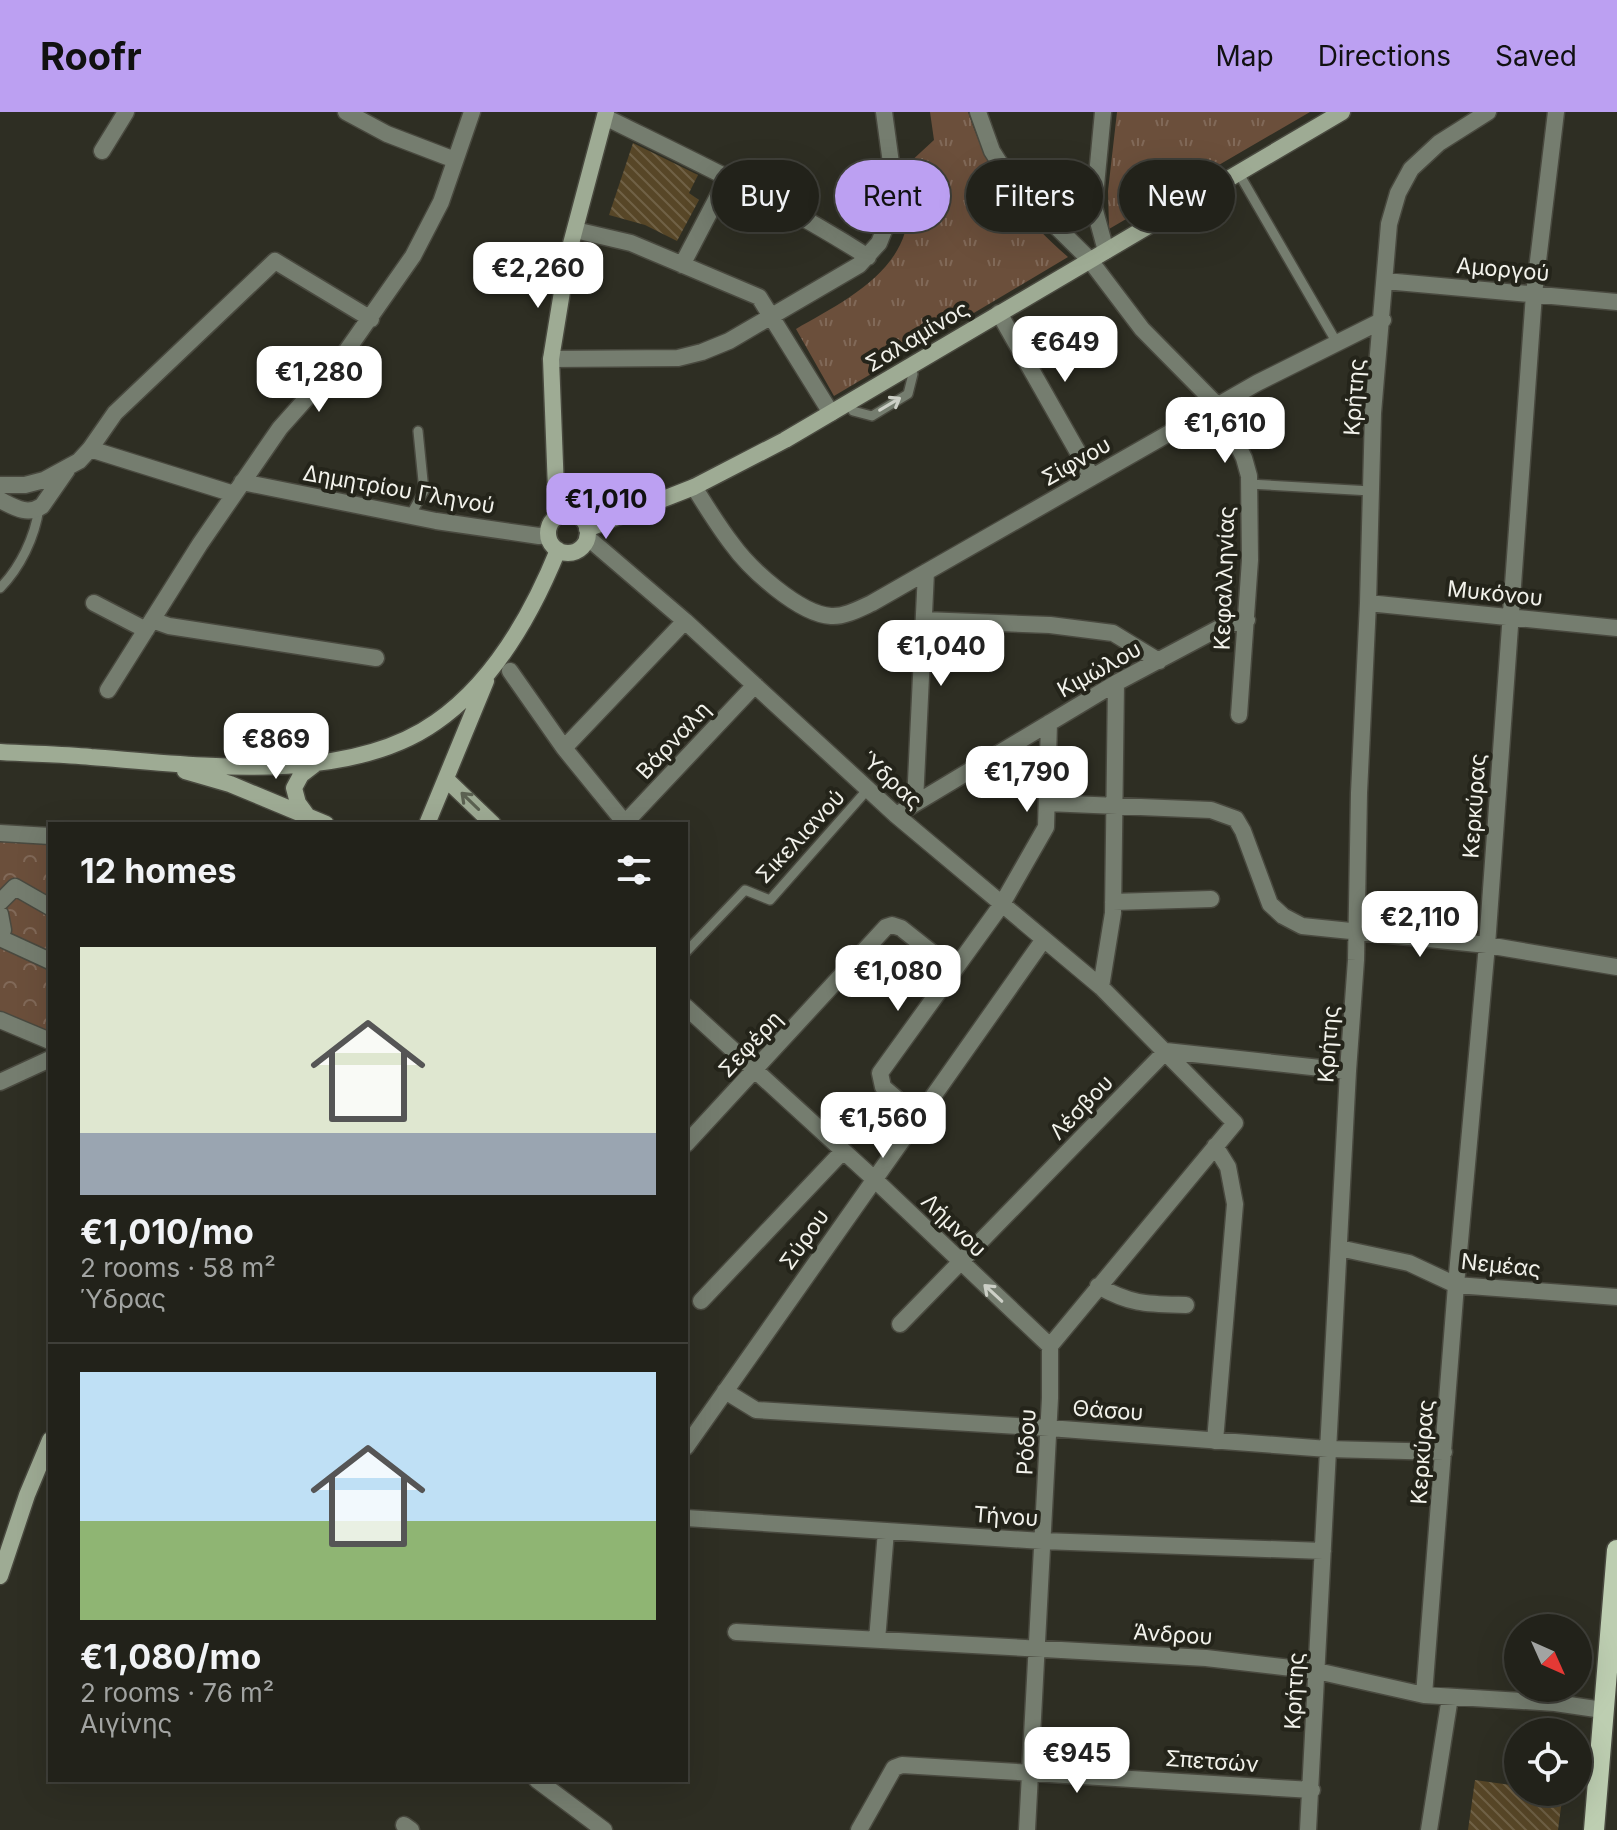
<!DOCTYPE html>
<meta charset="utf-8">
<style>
body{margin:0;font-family:Inter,sans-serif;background:#2e2f27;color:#f1f3f6;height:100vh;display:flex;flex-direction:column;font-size:30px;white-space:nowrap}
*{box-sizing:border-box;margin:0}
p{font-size:26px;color:#a2a4a2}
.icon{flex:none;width:44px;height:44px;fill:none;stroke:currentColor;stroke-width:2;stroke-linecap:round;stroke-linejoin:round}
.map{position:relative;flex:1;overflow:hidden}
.panel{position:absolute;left:48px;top:710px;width:640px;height:960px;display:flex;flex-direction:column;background:#22221a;border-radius:0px;box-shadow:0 8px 32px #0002,0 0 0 2px #3f3f39}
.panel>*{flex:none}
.banner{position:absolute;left:712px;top:48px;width:760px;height:72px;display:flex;gap:16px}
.needle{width:52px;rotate:135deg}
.buttons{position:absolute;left:1504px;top:1502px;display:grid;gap:16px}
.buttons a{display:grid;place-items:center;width:88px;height:88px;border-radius:50%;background:#22221a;box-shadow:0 8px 32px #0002,0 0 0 2px #3f3f39;font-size:40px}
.price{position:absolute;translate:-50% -68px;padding:0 18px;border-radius:16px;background:#fff;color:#222;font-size:26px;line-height:52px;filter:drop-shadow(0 2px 4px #0008)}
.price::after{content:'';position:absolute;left:50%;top:48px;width:24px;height:18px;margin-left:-12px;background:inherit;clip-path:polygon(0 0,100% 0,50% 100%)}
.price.on{background:#bca0f2;color:#111}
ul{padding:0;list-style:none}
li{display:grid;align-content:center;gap:16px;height:424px;padding:0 32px}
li+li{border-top:2px solid #3f3f39}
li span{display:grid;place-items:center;height:248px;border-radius:0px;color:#555}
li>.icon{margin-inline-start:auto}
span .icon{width:144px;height:144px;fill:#fffc;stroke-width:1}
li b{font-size:34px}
h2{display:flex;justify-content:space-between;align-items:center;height:96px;padding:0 32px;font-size:34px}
.chip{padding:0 28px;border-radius:36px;background:#22221a;box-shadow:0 8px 32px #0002,0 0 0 2px #3f3f39;font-size:28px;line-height:72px}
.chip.on{background:#bca0f2;color:#111}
header{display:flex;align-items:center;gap:48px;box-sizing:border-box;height:112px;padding:0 40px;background:#bca0f2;color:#111}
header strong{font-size:38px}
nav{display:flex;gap:44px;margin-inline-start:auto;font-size:28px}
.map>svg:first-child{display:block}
.grass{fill:url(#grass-tufts)}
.park{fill:url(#park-crowns)}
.building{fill:url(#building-back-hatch)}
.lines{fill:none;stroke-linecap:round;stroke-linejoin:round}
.lane-casing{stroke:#49493f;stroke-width:12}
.street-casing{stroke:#49493f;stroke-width:19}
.secondary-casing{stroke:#49493f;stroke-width:19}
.primary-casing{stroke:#49493f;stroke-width:23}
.lane{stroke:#757d6f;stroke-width:9}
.street{stroke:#757d6f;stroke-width:16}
.secondary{stroke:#9eab94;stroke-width:16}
.primary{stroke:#bdceb1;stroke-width:20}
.oneway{stroke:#cccfc6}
.oneway2{stroke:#5b6151}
.labels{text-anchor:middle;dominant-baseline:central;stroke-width:8;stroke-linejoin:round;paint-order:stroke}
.street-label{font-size:22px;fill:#f2f2eb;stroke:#24241a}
</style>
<header>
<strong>Roofr</strong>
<nav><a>Map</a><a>Directions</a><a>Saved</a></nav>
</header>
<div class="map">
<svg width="1617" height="1718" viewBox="0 0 1617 1718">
<defs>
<pattern id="grass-tufts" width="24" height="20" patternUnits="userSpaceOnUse" patternTransform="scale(2)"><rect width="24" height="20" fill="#6b4f3b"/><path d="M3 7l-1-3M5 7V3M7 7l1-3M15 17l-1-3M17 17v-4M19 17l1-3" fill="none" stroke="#816958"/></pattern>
<pattern id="park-crowns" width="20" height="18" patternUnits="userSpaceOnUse" patternTransform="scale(2)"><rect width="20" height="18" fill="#6b4f3b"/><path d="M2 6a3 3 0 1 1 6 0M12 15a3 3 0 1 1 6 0" fill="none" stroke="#816958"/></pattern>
<pattern id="building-back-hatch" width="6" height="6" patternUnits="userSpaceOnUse" patternTransform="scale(2)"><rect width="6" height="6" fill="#574627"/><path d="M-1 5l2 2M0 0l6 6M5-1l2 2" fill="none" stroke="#706146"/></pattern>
</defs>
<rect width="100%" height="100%" fill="#2e2e23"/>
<!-- grass -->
<path class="grass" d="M 930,0 L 968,0 C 989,63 1019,102 1068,145 L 834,284 L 796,217 C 835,194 891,168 905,120 C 911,99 908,74 908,52 L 934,28 Z
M 1117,0 L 1310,0 L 1109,117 L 1108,79 Z"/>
<!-- park -->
<path class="park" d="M 0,721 L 50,724 L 50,929 L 0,908 Z"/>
<!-- building -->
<path class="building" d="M 633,31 L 698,63 L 689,81 L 699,88 L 677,129 L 645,113 L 609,103 Z
M 1475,1668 L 1518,1674 L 1518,1680 L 1563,1680 L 1558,1718 L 1468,1718 Z"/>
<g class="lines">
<!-- lane casing -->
<g class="lane-casing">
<path id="lane" d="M 1238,60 L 1337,231
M 853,299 L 872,304 L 908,282 L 913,262
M 1249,372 L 1371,379
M 410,404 L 424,379 L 418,319
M 0,476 C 20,456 35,425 39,396
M 686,840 L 745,778 L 770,788 L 868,677"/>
</g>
<!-- street casing -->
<g class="street-casing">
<path id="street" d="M 346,0 L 387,22 L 455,48
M 978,0 L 992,39 L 1013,72 L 1089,147 L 1142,217 L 1218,294 L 1244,346 L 1249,364 L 1250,448 L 1239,603
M 1103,0 L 1094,95 L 1106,139
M 605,5 C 694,49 784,91 868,145
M 102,39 L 126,0
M 575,118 L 631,131 L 759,185 L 831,301
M 682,153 L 728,65
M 1385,169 L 1617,190
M 999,201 L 1092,365
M 551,247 L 678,246 L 702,240 L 729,229 L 859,153 L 879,131 L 892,98 L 894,73 L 884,0
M 90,337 L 234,382
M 242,370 L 436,409 L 539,424 L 548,423
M 0,373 L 25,373 L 44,368 L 79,349 L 90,337 L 115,301 L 275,149 L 371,207
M 694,375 C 706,394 718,414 732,432 C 750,457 799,502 831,504 C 844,505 859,497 872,491 L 1257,271 L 1383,208
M 0,388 C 14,395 27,404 42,394 L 67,358
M 587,425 L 685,509 L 896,703 L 1101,875 L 1235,1011 L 1050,1234 L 1050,1286 L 1027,1718
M 94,491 L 146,518
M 1368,491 L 1617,516
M 152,508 L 169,514 L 376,546
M 924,508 L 1050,513 L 1113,521 L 1159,549
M 510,559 L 564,636 L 625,711
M 108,578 L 200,432 L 280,316 L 338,251 L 413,144 L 441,90 L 472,0
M 564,636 L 685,509
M 915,690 L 926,460
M 1047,691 L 1211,698 L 1236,707 L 1243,719 L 1270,792 L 1283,804 L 1302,814 L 1487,833 L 1617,855
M 896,703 L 1116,571 L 1225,513 L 1247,508
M 624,712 L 755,573
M 0,721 L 50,724
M 0,790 L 15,775 L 50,795
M 1113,790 L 1211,787
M 0,802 L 3,818 L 0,826
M 0,826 L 50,849
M 1101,875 L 1113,801 L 1116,571
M 686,895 L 873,1066 L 1050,1234
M 0,908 L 50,929
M 0,970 L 50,947
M 917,1004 L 883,975 L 880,961 L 1002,792 L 1046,715 L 1049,611
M 686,1032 L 886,815 L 892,813 L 901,816 L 954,858
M 1339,1136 L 1409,1151 L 1456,1173 L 1617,1185
M 1098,1174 C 1132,1193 1148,1192 1186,1193
M 701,1189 L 843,1039
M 900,1212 L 1166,939 L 1348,959
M 725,1279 L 756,1298 L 1049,1316 L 1328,1337 L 1444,1340
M 1215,1329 L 1235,1092 L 1228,1055 L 1215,1034
M 686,1335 L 1044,827
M 686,1406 L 1042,1429 L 1323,1439
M 736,1520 L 1206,1546 L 1317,1559 L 1424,1583 L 1555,1591 L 1603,1598
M 877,1528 L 886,1419
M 1424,1583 L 1456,1173 L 1487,833 L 1534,182 L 1556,0
M 537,1668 L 604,1718
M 404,1713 L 411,1718
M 859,1718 L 894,1656 L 902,1653 L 1312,1678
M 1308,1718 L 1348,959 L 1356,848 L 1359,681 L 1368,491 L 1373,301 L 1389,112 L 1398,81 L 1411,57 L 1439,31 L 1488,0
M 1429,1718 L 1450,1585"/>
</g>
<!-- secondary casing -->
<g class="secondary-casing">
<path id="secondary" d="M548 421a20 20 0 1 1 40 0a20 20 0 1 1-40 0Z
M 560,403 L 556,378 L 551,247 L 568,143 L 606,0
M 587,417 L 694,375 L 785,328 L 1342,0
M 0,640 C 30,642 61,642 91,645 C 195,653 346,674 436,610 C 494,570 532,502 558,438
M 185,659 L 230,672 L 326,712
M 446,667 L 493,712
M 306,702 L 298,691 L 294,676 L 301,663 L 318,650
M 427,712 L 486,569
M 0,1464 L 27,1383 L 50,1328"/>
</g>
<!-- primary casing -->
<g class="primary-casing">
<path id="primary" d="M 1594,1718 L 1617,1438"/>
</g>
<!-- lane -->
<use href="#lane" class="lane"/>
<!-- street -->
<use href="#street" class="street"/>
<!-- secondary -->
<use href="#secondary" class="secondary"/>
<!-- primary -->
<use href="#primary" class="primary"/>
</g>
<!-- one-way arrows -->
<defs><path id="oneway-shaft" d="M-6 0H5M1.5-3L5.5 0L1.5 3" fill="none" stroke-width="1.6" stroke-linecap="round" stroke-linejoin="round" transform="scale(2)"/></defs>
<g class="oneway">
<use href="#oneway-shaft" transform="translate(890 292) rotate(-31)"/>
<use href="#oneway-shaft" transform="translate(993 1181) rotate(-137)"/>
</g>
<use class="oneway2" href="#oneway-shaft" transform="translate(470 689) rotate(-136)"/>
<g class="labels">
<!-- street labels -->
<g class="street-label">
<text transform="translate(1503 157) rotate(5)">Αμοργού</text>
<text transform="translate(917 224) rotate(-31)">Σαλαμίνος</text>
<text transform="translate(1354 285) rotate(-86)">Κρήτης</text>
<text transform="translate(1076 349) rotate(-30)">Σίφνου</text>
<text transform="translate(399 377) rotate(10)">Δημητρίου Γληνού</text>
<text transform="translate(1224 466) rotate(-88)">Κεφαλληνίας</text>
<text transform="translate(1495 481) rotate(6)">Μυκόνου</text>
<text transform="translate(1099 557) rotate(-29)">Κιμώλου</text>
<text transform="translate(673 628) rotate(-47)">Βάρναλη</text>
<text transform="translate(892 668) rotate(42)">Ύδρας</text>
<text transform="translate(1474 694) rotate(-86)">Κερκύρας</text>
<text transform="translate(800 724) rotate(-47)">Σικελιανού</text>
<text transform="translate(750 932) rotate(-47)">Σεφέρη</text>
<text transform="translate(1328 932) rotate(-86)">Κρήτης</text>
<text transform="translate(1081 995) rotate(-46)">Λέσβου</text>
<text transform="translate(954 1113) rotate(44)">Λήμνου</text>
<text transform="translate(804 1127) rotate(-55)">Σύρου</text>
<text transform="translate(1501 1153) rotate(6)">Νεμέας</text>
<text transform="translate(1108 1298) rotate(4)">Θάσου</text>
<text transform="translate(1026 1330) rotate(-87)">Ρόδου</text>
<text transform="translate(1422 1340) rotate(-86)">Κερκύρας</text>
<text transform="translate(1006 1404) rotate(4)">Τήνου</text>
<text transform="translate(1173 1522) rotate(4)">Άνδρου</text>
<text transform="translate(1294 1579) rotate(-87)">Κρήτης</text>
<text transform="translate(1212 1649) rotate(4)">Σπετσών</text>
</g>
</g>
</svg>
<div class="buttons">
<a><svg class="needle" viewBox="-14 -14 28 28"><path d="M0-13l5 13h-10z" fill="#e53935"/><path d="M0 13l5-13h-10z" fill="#a2a4a2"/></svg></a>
<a><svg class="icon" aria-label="locate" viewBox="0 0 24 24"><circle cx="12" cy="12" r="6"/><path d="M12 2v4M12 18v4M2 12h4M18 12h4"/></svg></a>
</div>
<b class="price" style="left:538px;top:198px">€2,260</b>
<b class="price" style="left:1065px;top:272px">€649</b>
<b class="price" style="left:319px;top:302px">€1,280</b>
<b class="price" style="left:1225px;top:353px">€1,610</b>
<b class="price on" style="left:606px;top:429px">€1,010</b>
<b class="price" style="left:941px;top:576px">€1,040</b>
<b class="price" style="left:276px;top:669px">€869</b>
<b class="price" style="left:1027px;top:702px">€1,790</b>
<b class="price" style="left:1420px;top:847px">€2,110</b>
<b class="price" style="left:898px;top:901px">€1,080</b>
<b class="price" style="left:883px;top:1048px">€1,560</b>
<b class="price" style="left:1077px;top:1683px">€945</b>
<div class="banner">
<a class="chip">Buy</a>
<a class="chip on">Rent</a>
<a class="chip">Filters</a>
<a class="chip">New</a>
</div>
<section class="panel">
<h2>12 homes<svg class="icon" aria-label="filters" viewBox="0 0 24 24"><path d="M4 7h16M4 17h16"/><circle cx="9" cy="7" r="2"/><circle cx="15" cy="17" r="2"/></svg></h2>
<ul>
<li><span style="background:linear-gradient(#dfe7d0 75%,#9aa5b1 0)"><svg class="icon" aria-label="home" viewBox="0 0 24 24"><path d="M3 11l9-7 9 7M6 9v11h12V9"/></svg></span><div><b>€1,010/mo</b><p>2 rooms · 58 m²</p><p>Ύδρας</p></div></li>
<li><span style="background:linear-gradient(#bfe0f5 60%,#8fb573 0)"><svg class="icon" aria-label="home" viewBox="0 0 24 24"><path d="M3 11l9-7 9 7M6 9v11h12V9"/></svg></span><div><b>€1,080/mo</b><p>2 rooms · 76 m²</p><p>Αιγίνης</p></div></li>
</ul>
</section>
</div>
